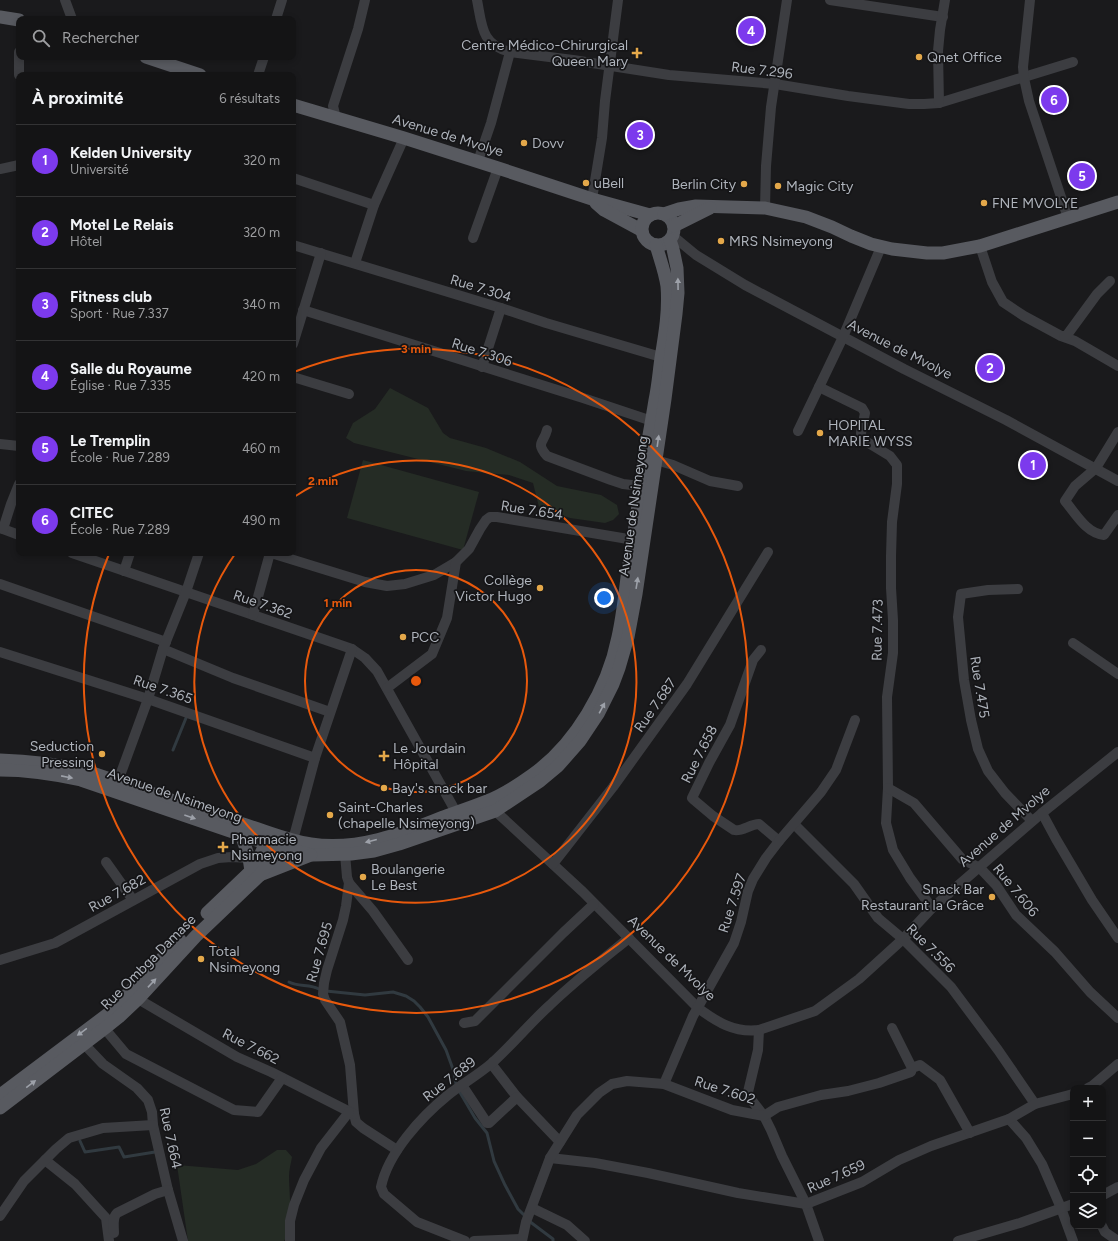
<!DOCTYPE html>
<html lang="fr">
<head>
<meta charset="utf-8">
<style>
	body { margin:0; font-family:Figtree,sans-serif; background:#1d1d1e; color:#f1f3f6 }
	.controls { position:absolute; right:12px; bottom:12px; display:grid; overflow:hidden; border-radius:8px; box-shadow:0 2px 6px #0003 }
	.controls button { width:36px; height:36px; display:grid; place-items:center; padding:0; border:0; border-bottom:1px solid #333334; background:#141415; color:#f1f3f6; font:20px sans-serif }
	.you { position:absolute; left:604px; top:598px; width:14px; height:14px; margin:-10px; border:3px solid #fff; border-radius:50%; background:#1a73e8; box-shadow:0 0 0 6px #1a73e833 }
	.badge { display:grid; place-items:center; width:26px; height:26px; border-radius:50%; background:#7c3aed; color:#fff; font-size:13px; font-weight:700 }
	.pin { position:absolute; translate:-50% -50%; border:2px solid #fff; box-shadow:0 1px 4px #0006 }
	.list { margin:0; padding:0; list-style:none }
	h2 { display:flex; justify-content:space-between; align-items:center; height:52px; margin:0; padding:0 16px; font-size:17px }
	h2 small { font-size:13px; font-weight:400; color:#9d9ea0 }
	.list li { display:grid; grid-template-columns:26px 1fr auto; gap:12px; align-items:center; box-sizing:border-box; height:72px; padding:0 16px; border-top:1px solid #333334 }
	.list b { display:block; font-size:15px; white-space:nowrap }
	.list p { margin:0; font-size:13px; white-space:nowrap; color:#9d9ea0 }
	.list em { font-size:13px; font-style:normal; color:#9d9ea0 }
	.icon { flex:none; width:22px; height:22px; fill:none; stroke:currentColor; stroke-width:2; stroke-linecap:round; stroke-linejoin:round }
	.map { position:relative; flex:none; width:1118px; height:1241px; overflow:hidden }
	.search { position:absolute; background:#141415; box-shadow:0 2px 6px #0003; left:16px; top:16px; width:280px; height:44px; display:flex; align-items:center; gap:10px; box-sizing:border-box; padding:0 14px; border-radius:8px; color:#9d9ea0; font-size:15px }
	.panel { position:absolute; background:#141415; box-shadow:0 2px 6px #0003; left:16px; top:72px; width:280px; height:484px; border-radius:8px }
	.map>svg:first-child { display:block }
</style>
</head>
<body>
<div class="map">
<svg width="1118" height="1241" viewBox="0 0 1118 1241">
	<rect width="100%" height="100%" fill="#1a1a1c"/>
	<!-- green -->
	<g fill="#252c25">
		<path d="M390,388L428,408L443,433L450,438L486,448L520,462L557,486L601,495L617,505L619,514L613,520L605,523L570,518L539,507L533,483L509,475L466,471L354,443L346,438L353,423L375,409Z"/>
		<path d="M363,460L479,492L463,550L347,518Z"/>
		<path d="M277,1150H286L292,1157C291,1163 289,1170 289,1176C289,1193 294,1228 284,1241H188L177,1165L238,1170L256,1164Z"/>
	</g>
	<g fill="none" stroke-linecap="round" stroke-linejoin="round">
		<!-- stream -->
		<g stroke="#313a40" stroke-width="3">
			<path d="M173,750L186,718"/>
			<path d="M289,982C298,987 310,984 319,989"/>
			<path d="M326,991L365,995L393,992L406,996L414,1001L420,1007L428,1017L446,1050L454,1072L456,1084"/>
			<path d="M458,1089L475,1118L487,1133L494,1161L505,1185L518,1209L525,1216"/>
			<path d="M80,1141L85,1152L119,1147L124,1157L155,1152"/>
			<path d="M529,1221L553,1239V1241"/>
		</g>
		<!-- minor -->
		<g stroke="#3c3d41" stroke-width="10">
			<path d="M65,0L72,19"/>
			<path d="M477,0C482,25 481,45 510,52L573,60L669,75L775,84L848,96L909,104H924L939,103L1073,62"/>
			<path d="M830,0L943,17"/>
			<path d="M1030,0L1023,67L1024,78L1029,101L1068,218"/>
			<path d="M276,19L282,0"/>
			<path d="M19,52V75"/>
			<path d="M258,75L264,57"/>
			<path d="M939,103L938,51L940,30L945,0"/>
			<path d="M336,118L333,106L358,29L365,0"/>
			<path d="M478,161L491,123L510,52"/>
			<path d="M0,169L19,165"/>
			<path d="M293,178L374,205"/>
			<path d="M592,199L602,138L605,101L618,0"/>
			<path d="M765,208L766,166L771,107L787,0"/>
			<path d="M673,236L696,255L745,285L904,369L1006,420L1118,481"/>
			<path d="M473,238L498,168"/>
			<path d="M293,245L501,308L546,323L661,357"/>
			<path d="M980,246L992,282L1003,302L1024,316L1061,336L1075,341L1118,366"/>
			<path d="M355,263L374,205L404,138"/>
			<path d="M303,310L583,398L652,421"/>
			<path d="M1064,336L1067,335L1097,294L1110,281"/>
			<path d="M293,344L321,253"/>
			<path d="M482,367L501,308"/>
			<path d="M293,377L349,394"/>
			<path d="M819,387L862,408L865,413L861,433L862,439L890,456L897,465V484L892,522L891,556V588L893,620V653L887,697L888,788L886,823L893,850L910,878L932,908"/>
			<path d="M547,430C544,443 535,442 547,456L611,480L623,484L640,486"/>
			<path d="M798,431L843,337L881,247"/>
			<path d="M1118,432L1096,468L1075,486L1065,501C1076,514 1086,533 1104,535L1118,515"/>
			<path d="M0,444L19,446"/>
			<path d="M656,460L673,465L710,481L738,486"/>
			<path d="M0,528L19,535"/>
			<path d="M3,529L11,504L19,484"/>
			<path d="M72,553L352,649L365,658L377,671L456,812"/>
			<path d="M271,553L365,582L387,586L405,584L434,575L456,562"/>
			<path d="M124,571L130,553"/>
			<path d="M0,584L166,642"/>
			<path d="M1018,589L988,590L961,594L958,617L964,680L971,720L978,749L988,771L1005,793L1032,821"/>
			<path d="M253,615L270,553"/>
			<path d="M1073,643L1118,674"/>
			<path d="M163,649L233,678L330,712"/>
			<path d="M761,650L753,660L730,725L709,763L692,798L694,800L713,816L734,830C742,832 750,824 759,824L779,841"/>
			<path d="M0,652L148,699L315,758"/>
			<path d="M387,688L432,654L447,618L456,562L469,549L480,529L486,520L490,517H497L634,540"/>
			<path d="M118,781L148,699L163,649L186,592L199,553"/>
			<path d="M888,788L914,803L962,859L980,868L996,885L1016,915L1055,952L1090,992L1118,1018"/>
			<path d="M491,807L583,892L698,1008C717,1022 734,1033 759,1030L815,1011L859,979L903,939L932,908L1042,813L1118,752"/>
			<path d="M1042,813L1056,839L1092,900L1118,938"/>
			<path d="M794,824L854,884L878,918L903,939L951,987L998,1050L1035,1104"/>
			<path d="M293,840L315,758L352,649"/>
			<path d="M345,854L347,877L349,883L346,906L343,920L327,970L324,983L323,994L325,1000L340,1022L350,1065L354,1114L356,1122L363,1128L397,1150"/>
			<path d="M106,862L133,900"/>
			<path d="M553,864L613,787L687,684L768,552"/>
			<path d="M349,883L373,911L408,960"/>
			<path d="M0,960L55,943L200,864L218,858L232,857L249,858"/>
			<path d="M138,999L237,1057L271,1072L354,1114"/>
			<path d="M100,1023L126,1054L234,1110L258,1112L282,1078"/>
			<path d="M464,1023L475,1021L563,933L594,904"/>
			<path d="M892,1028L912,1068"/>
			<path d="M759,1030L758,1050L748,1092L750,1098L764,1116L771,1130L782,1156L806,1204L819,1241"/>
			<path d="M84,1044L103,1064L137,1088L148,1100L152,1112L153,1125L168,1190L183,1241"/>
			<path d="M493,1062V1066L517,1097"/>
			<path d="M664,1084L693,1016L734,943L741,922L748,891L753,879L766,858L779,841L821,792L836,770L855,720"/>
			<path d="M462,1085L487,1123H489L517,1097L560,1142"/>
			<path d="M1088,1088L1092,1086L1118,1064"/>
			<path d="M1009,1119L1026,1138L1042,1164L1061,1208L1073,1241"/>
			<path d="M550,1158L595,1163L648,1173L738,1193L806,1204L862,1182L899,1160L931,1146L1009,1119L1035,1104L1073,1094"/>
			<path d="M45,1160L75,1184L106,1218L109,1241"/>
			<path d="M1103,1195L1118,1187"/>
			<path d="M532,1208L567,1225L585,1241"/>
			<path d="M0,1216L24,1181L56,1149L69,1138L103,1128L153,1125"/>
			<path d="M1102,1226L1105,1232L1118,1241"/>
			<path d="M114,1233C114,1225 112,1218 117,1213L155,1194L168,1190"/>
			<path d="M290,1240V1221L294,1205L304,1180L321,1148L349,1112"/>
			<path d="M465,1241L417,1222L384,1194L381,1187C388,1153 421,1117 448,1095C462,1084 478,1075 492,1063C512,1045 530,1023 550,1005C575,981 602,960 629,938"/>
			<path d="M474,1241L521,1239"/>
			<path d="M522,1241L526,1222L550,1158L577,1115L599,1093L612,1084L627,1081L664,1084L732,1110L764,1116L778,1107L821,1095L848,1091L879,1083L911,1072L912,1068L920,1065L940,1080L970,1133"/>
			<path d="M958,1241L1020,1223L1073,1204"/>
		</g>
		<!-- major -->
		<g stroke="#585a60" stroke-width="13">
			<path d="M0,17L19,20"/>
			<path d="M146,57L200,75"/>
			<path d="M293,105L404,138L498,168L592,199L650,215"/>
			<path d="M596,203L604,210L641,230"/>
			<circle cx="658" cy="229" r="16"/>
			<path d="M664,214L679,209L696,206L765,208L806,217L832,227L851,236L871,244L892,249L927,253H943L980,246L1118,202"/>
			<path d="M674,226L710,208"/>
			<path d="M0,760C28,761 56,764 83,770C138,788 191,808 246,825C268,832 289,841 311,844C357,851 401,834 443,817C457,812 472,807 487,801C503,795 518,785 532,775C575,745 608,688 618,637C623,615 625,592 628,570C632,546 636,522 639,497C643,465 650,432 655,400C658,386 659,372 661,358C665,334 669,310 667,286C665,272 660,259 656,245"/>
			<path d="M0,770C27,770 54,774 81,780L277,847L313,855L351,854L374,851L399,844L495,811L540,781L558,766L580,741L598,714L613,684L619,668L628,637L636,594L665,399L676,314L678,293L677,268L673,249L670,240"/>
			<path d="M241,834L249,858L251,871"/>
			<path d="M260,875L311,855"/>
			<path d="M207,913L251,871C259,860 264,848 268,836"/>
			<path d="M0,1095L108,1014L180,940"/>
			<path d="M0,1108L105,1028L119,1017L138,999L196,936L259,876L271,860L280,838"/>
		</g>
	</g>
	<!-- one-way arrows -->
	<defs><path id="oneway-solid" d="M-6-.8H1V-3.2L6.5 0L1 3.2V.8H-6Z"/></defs>
	<g fill="#9da1a9">
		<use href="#oneway-solid" transform="translate(678 284) rotate(-91)"/>
		<use href="#oneway-solid" transform="translate(658 441) rotate(-82)"/>
		<use href="#oneway-solid" transform="translate(637 583) rotate(-81)"/>
		<use href="#oneway-solid" transform="translate(602 708) rotate(-62)"/>
		<use href="#oneway-solid" transform="translate(67 777) rotate(11)"/>
		<use href="#oneway-solid" transform="translate(190 817) rotate(19)"/>
		<use href="#oneway-solid" transform="translate(371 841) rotate(166)"/>
		<use href="#oneway-solid" transform="translate(152 983) rotate(-47)"/>
		<use href="#oneway-solid" transform="translate(82 1032) rotate(144)"/>
		<use href="#oneway-solid" transform="translate(31 1084) rotate(-37)"/>
	</g>
	<!-- distance rings -->
	<g fill="none" stroke="#e8590c" stroke-width="2">
		<circle cx="416" cy="681" r="111"/>
		<path d="M294 497A221 221 0 1 1 235 554"/>
		<path d="M294 372A332 332 0 1 1 109 554"/>
	</g>
	<!-- markers -->
	<g fill="#e4a84a" stroke="#151517" stroke-width="1.5">
		<path d="M635 47h4v4h4v4h-4v4h-4v-4h-4v-4h4z"/>
		<circle cx="919" cy="57" r="4"/>
		<circle cx="524" cy="143" r="4"/>
		<circle cx="586" cy="183" r="4"/>
		<circle cx="744" cy="184" r="4"/>
		<circle cx="778" cy="186" r="4"/>
		<circle cx="984" cy="203" r="4"/>
		<circle cx="721" cy="241" r="4"/>
		<circle cx="820" cy="433" r="4"/>
		<circle cx="540" cy="588" r="4"/>
		<circle cx="403" cy="637" r="4"/>
		<circle cx="102" cy="754" r="4"/>
		<path d="M382 750h4v4h4v4h-4v4h-4v-4h-4v-4h4z"/>
		<circle cx="384" cy="788" r="4"/>
		<circle cx="330" cy="815" r="4"/>
		<path d="M221 841h4v4h4v4h-4v4h-4v-4h-4v-4h4z"/>
		<circle cx="363" cy="877" r="4"/>
		<circle cx="992" cy="897" r="4"/>
		<circle cx="201" cy="959" r="4"/>
	</g>
	<g text-anchor="middle" stroke-width="3.5" stroke-linejoin="round" paint-order="stroke">
		<!-- poi labels -->
		<g font-size="14" fill="#aeb3bb" stroke="#151517" text-anchor="start">
			<text x="628" y="50" text-anchor="end">Centre Médico-Chirurgical<tspan x="628" dy="16">Queen Mary</tspan></text>
			<text x="927" y="62">Qnet Office</text>
			<text x="532" y="148">Dovv</text>
			<text x="594" y="188">uBell</text>
			<text x="736" y="189" text-anchor="end">Berlin City</text>
			<text x="786" y="191">Magic City</text>
			<text x="992" y="208">FNE MVOLYE</text>
			<text x="729" y="246">MRS Nsimeyong</text>
			<text x="828" y="430">HOPITAL<tspan x="828" dy="16">MARIE WYSS</tspan></text>
			<text x="532" y="585" text-anchor="end">Collège<tspan x="532" dy="16">Victor Hugo</tspan></text>
			<text x="411" y="642">PCC</text>
			<text x="94" y="751" text-anchor="end">Seduction<tspan x="94" dy="16">Pressing</tspan></text>
			<text x="393" y="753">Le Jourdain<tspan x="393" dy="16">Hôpital</tspan></text>
			<text x="392" y="793">Bay's snack bar</text>
			<text x="338" y="812">Saint-Charles<tspan x="338" dy="16">(chapelle Nsimeyong)</tspan></text>
			<text x="231" y="844">Pharmacie<tspan x="231" dy="16">Nsimeyong</tspan></text>
			<text x="371" y="874">Boulangerie<tspan x="371" dy="16">Le Best</tspan></text>
			<text x="984" y="894" text-anchor="end">Snack Bar<tspan x="984" dy="16">Restaurant la Grâce</tspan></text>
			<text x="209" y="956">Total<tspan x="209" dy="16">Nsimeyong</tspan></text>
		</g>
		<!-- street labels -->
		<g font-size="14" fill="#aeb3bb" stroke="#151517">
			<text transform="translate(762 70) rotate(7)" y="5">Rue 7.296</text>
			<text transform="translate(448 135) rotate(17)" y="5">Avenue de Mvolye</text>
			<text transform="translate(481 288) rotate(17)" y="5">Rue 7.304</text>
			<text transform="translate(900 349) rotate(27)" y="5">Avenue de Mvolye</text>
			<text transform="translate(482 352) rotate(18)" y="5">Rue 7.306</text>
			<text transform="translate(633 506) rotate(-82)" y="5">Avenue de Nsimeyong</text>
			<text transform="translate(532 510) rotate(9)" y="5">Rue 7.654</text>
			<text transform="translate(263 604) rotate(19)" y="5">Rue 7.362</text>
			<text transform="translate(877 630) rotate(-89)" y="5">Rue 7.473</text>
			<text transform="translate(980 687) rotate(81)" y="5">Rue 7.475</text>
			<text transform="translate(163 689) rotate(19)" y="5">Rue 7.365</text>
			<text transform="translate(655 705) rotate(-55)" y="5">Rue 7.687</text>
			<text transform="translate(699 754) rotate(-63)" y="5">Rue 7.658</text>
			<text transform="translate(175 795) rotate(19)" y="5">Avenue de Nsimeyong</text>
			<text transform="translate(1004 826) rotate(-41)" y="5">Avenue de Mvolye</text>
			<text transform="translate(1016 890) rotate(51)" y="5">Rue 7.606</text>
			<text transform="translate(117 893) rotate(-29)" y="5">Rue 7.682</text>
			<text transform="translate(732 903) rotate(-72)" y="5">Rue 7.597</text>
			<text transform="translate(931 948) rotate(45)" y="5">Rue 7.556</text>
			<text transform="translate(319 952) rotate(-74)" y="5">Rue 7.695</text>
			<text transform="translate(672 958) rotate(44)" y="5">Avenue de Mvolye</text>
			<text transform="translate(148 962) rotate(-45)" y="5">Rue Ombga Damase</text>
			<text transform="translate(251 1046) rotate(27)" y="5">Rue 7.662</text>
			<text transform="translate(449 1079) rotate(-38)" y="5">Rue 7.689</text>
			<text transform="translate(725 1090) rotate(18)" y="5">Rue 7.602</text>
			<text transform="translate(171 1138) rotate(78)" y="5">Rue 7.664</text>
			<text transform="translate(836 1176) rotate(-24)" y="5">Rue 7.659</text>
		</g>
	</g>
	<circle cx="416" cy="681" r="6" fill="#e8590c" stroke="#151517" stroke-width="2"/>
	<g font-size="12" text-anchor="middle" font-weight="bold" fill="#e8590c" stroke="#151517" stroke-width="3.5" stroke-linejoin="round" paint-order="stroke">
		<text x="416" y="353">3 min</text>
		<text x="323" y="485">2 min</text>
		<text x="338" y="607">1 min</text>
	</g>
</svg>
<div class="controls">
<button>+</button>
<button>−</button>
<button><svg class="icon" aria-label="locate" viewBox="0 0 24 24"><circle cx="12" cy="12" r="6"/><path d="M12 2v4M12 18v4M2 12h4M18 12h4"/></svg></button>
<button><svg class="icon" aria-label="layers" viewBox="0 0 24 24"><path d="M12 4l9 5-9 5-9-5zM3 14l9 5 9-5"/></svg></button>
</div>
<div class="you"></div>
<div class="pin badge" style="left:1033px;top:465px">1</div>
<div class="pin badge" style="left:990px;top:368px">2</div>
<div class="pin badge" style="left:640px;top:135px">3</div>
<div class="pin badge" style="left:751px;top:31px">4</div>
<div class="pin badge" style="left:1082px;top:176px">5</div>
<div class="pin badge" style="left:1054px;top:100px">6</div>
<div class="search"><svg class="icon" aria-label="search" viewBox="0 0 24 24"><circle cx="10" cy="10" r="6"/><path d="M15 15l6 6"/></svg>Rechercher</div>
<section class="panel">
<h2>À proximité<small>6 résultats</small></h2>
<ul class="list">
<li><span class="badge">1</span><div><b>Kelden University</b><p>Université</p></div><em>320 m</em></li>
<li><span class="badge">2</span><div><b>Motel Le Relais</b><p>Hôtel</p></div><em>320 m</em></li>
<li><span class="badge">3</span><div><b>Fitness club</b><p>Sport · Rue 7.337</p></div><em>340 m</em></li>
<li><span class="badge">4</span><div><b>Salle du Royaume</b><p>Église · Rue 7.335</p></div><em>420 m</em></li>
<li><span class="badge">5</span><div><b>Le Tremplin</b><p>École · Rue 7.289</p></div><em>460 m</em></li>
<li><span class="badge">6</span><div><b>CITEC</b><p>École · Rue 7.289</p></div><em>490 m</em></li>
</ul>
</section>
</div>
</body>
</html>
